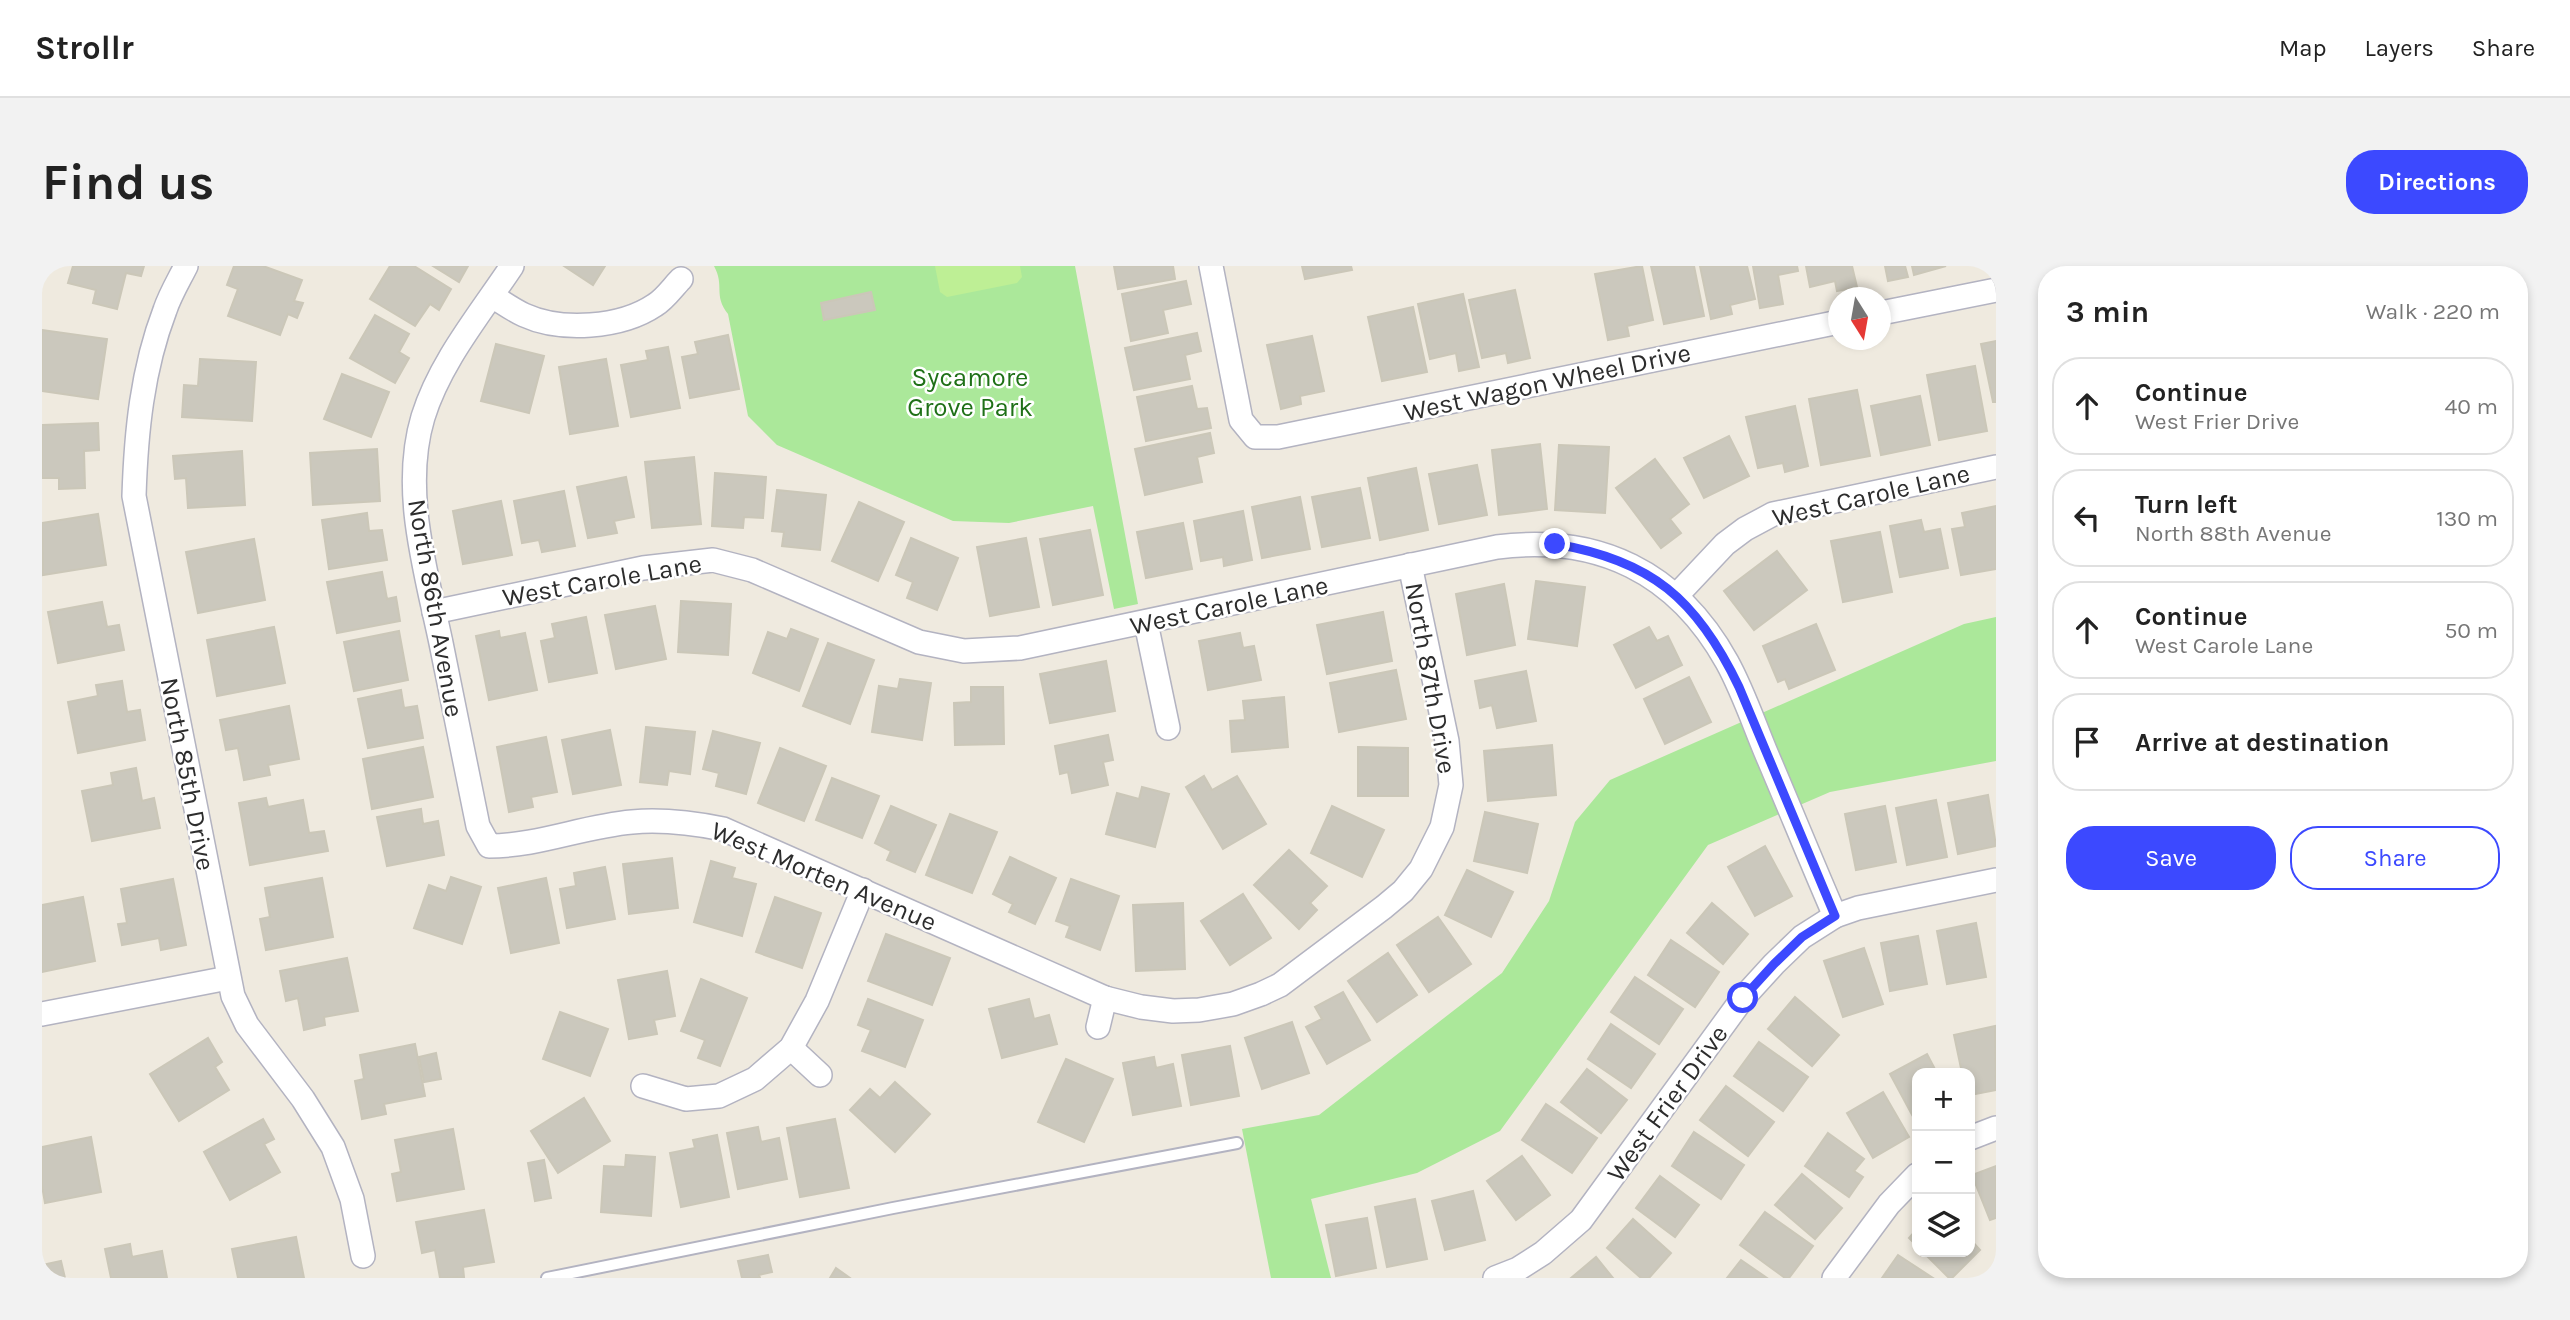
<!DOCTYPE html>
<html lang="en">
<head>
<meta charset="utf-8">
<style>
	body { margin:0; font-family:Karla,sans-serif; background:#f2f2f2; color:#222 }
	.controls { position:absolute; right:21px; bottom:21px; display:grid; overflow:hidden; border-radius:14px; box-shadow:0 4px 10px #0003 }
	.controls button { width:63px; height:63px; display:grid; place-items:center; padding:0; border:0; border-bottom:2px solid #e0e0e0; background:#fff; color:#222; font:35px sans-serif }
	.compass { position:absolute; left:1786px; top:21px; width:63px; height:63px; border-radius:50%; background:#fff; box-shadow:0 4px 10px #0003; rotate:169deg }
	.stop { position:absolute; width:21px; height:21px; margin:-16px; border:5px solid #3c49ff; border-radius:50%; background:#fff }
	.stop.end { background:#3c49ff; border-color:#fff; box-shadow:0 2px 7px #0008 }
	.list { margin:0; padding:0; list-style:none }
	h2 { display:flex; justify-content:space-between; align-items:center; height:91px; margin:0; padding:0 28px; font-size:30px }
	h2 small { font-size:23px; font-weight:400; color:#767676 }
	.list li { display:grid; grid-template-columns:46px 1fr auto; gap:21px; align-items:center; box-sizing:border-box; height:98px; margin:0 14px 14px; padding:0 14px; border:2px solid #e0e0e0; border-radius:28px }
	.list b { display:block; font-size:26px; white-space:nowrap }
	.list p { margin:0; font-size:23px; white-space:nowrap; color:#767676 }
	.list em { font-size:23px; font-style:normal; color:#767676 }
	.actions { display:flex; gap:14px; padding:21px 28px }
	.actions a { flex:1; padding:16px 0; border:2px solid #3c49ff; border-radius:28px; text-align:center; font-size:24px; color:#3c49ff }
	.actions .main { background:#3c49ff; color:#fff }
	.icon { flex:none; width:38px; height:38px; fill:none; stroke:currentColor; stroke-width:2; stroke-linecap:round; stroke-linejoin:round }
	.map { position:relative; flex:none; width:1954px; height:1012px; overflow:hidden; border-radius:28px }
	header { display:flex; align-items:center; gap:42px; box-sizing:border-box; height:98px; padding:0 35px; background:#fff; border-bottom:2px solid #e0e0e0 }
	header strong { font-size:33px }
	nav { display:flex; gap:38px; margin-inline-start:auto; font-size:24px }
	.intro { display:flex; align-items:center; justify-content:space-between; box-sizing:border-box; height:168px; padding:0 42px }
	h1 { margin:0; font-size:49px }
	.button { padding:18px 32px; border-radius:28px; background:#3c49ff; color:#fff; font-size:24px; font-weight:700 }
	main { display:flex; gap:42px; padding:0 42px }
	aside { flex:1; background:#fff; border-radius:28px; box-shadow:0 4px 10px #0003 }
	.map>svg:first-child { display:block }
</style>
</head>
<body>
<header>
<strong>Strollr</strong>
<nav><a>Map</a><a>Layers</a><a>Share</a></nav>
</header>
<div class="intro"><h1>Find us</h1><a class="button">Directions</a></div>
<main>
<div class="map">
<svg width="1954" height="1012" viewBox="0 0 1954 1012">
	<rect width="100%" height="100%" fill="#efeadf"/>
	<!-- green -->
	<g fill="#abe89a">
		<path d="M672,0H1033L1096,338L1072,343L1051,240L967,257L911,255L735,179L706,150L686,48C671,29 683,20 672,0Z"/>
		<path d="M1954,351V495L1788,526L1666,579L1458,865L1375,907L1269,933L1289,1012H1229L1200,863L1277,849L1460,707L1507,635L1533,556L1568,514L1922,358Z"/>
	</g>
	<!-- pitch -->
	<path fill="#beef95" d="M893,0H978L980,11L975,17L905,31L898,26Z"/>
	<!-- building -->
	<g fill="#cbc8bd" stroke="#cbc7b8" stroke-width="2">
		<path d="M31,0H102L99,10L84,7L75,43L51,37L54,24L26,17Z"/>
		<path d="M192,0H221L260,14L252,35L261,37L255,52L246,48L238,69L186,50L196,23L185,19Z"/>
		<path d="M348,0H372L409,23L397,44L388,38L373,60L328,33Z"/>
		<path d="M391,0H426L417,16Z"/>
		<path d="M522,0H563L551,19Z"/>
		<path d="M1072,0H1131L1133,13L1076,23Z"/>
		<path d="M1260,0H1309L1310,4L1263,13Z"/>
		<path d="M1600,0L1611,54L1585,60L1587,70L1566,74L1553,8Z"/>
		<path d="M1609,0H1652L1662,50L1622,58Z"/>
		<path d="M1658,0H1705L1713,33L1688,39L1690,48L1669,53Z"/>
		<path d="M1711,0H1755L1756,5L1736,9L1741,38L1718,42Z"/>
		<path d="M1764,0H1810L1815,21L1795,25L1793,15L1768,21Z"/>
		<path d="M1843,0H1863L1866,11L1846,15Z"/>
		<path d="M1870,0H1904L1872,9Z"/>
		<path d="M1144,15L1149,38L1121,44L1126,67L1089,75L1080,28Z"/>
		<path d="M1473,24L1488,92L1466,97L1464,87L1440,92L1427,34Z"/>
		<path d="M829,26L833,44L782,54L779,37Z"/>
		<path d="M1421,28L1437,101L1417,105L1414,87L1388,93L1376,38Z"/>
		<path d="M1371,41L1385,106L1340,115L1326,51Z"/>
		<path d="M333,49L367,68L357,86L367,92L353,117L308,92Z"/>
		<path d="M0,64L65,73L56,133L0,125Z"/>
		<path d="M1155,67L1159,85L1143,89L1148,113L1092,124L1083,82Z"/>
		<path d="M686,69L697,123L648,132L640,91L656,88L653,76Z"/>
		<path d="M1270,70L1282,125L1258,130L1259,138L1239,143L1225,79Z"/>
		<path d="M1954,75V136H1951L1939,78Z"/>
		<path d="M454,78L502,90L487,147L439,135Z"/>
		<path d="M626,81L638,142L589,151L579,99L606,94L604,85Z"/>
		<path d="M158,93L214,96L210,155L140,151L142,119L156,120Z"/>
		<path d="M564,93L576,160L528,168L517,101Z"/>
		<path d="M1933,100L1945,165L1897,174L1885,109Z"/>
		<path d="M300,108L347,126L329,171L282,153Z"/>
		<path d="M1150,120L1155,143L1165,142L1169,162L1104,175L1095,131Z"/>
		<path d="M1815,124L1828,190L1779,199L1767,133Z"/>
		<path d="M1878,130L1888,179L1839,189L1829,140Z"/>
		<path d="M1753,140L1766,200L1743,206L1741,197L1716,202L1704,151Z"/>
		<path d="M56,157L57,184L42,185L43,222L17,223V212H0V159Z"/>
		<path d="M1168,167L1172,187L1155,191L1160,216L1103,229L1093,183Z"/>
		<path d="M1687,170L1707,210L1662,232L1642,192Z"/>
		<path d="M1498,178L1505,243L1457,249L1450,184Z"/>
		<path d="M1517,179L1567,181L1563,247L1513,244Z"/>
		<path d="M335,183L338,235L271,239L268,187Z"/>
		<path d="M200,185L203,239L146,242L144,212L133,213L131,190Z"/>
		<path d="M652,191L659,258L610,262L603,196Z"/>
		<path d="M1613,193L1647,238L1628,253L1639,267L1619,282L1574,222Z"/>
		<path d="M1435,199L1445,249L1397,258L1387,208Z"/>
		<path d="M1374,202L1386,264L1338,274L1326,212Z"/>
		<path d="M673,207L724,211L721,252L702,251L701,262L670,260Z"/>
		<path d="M584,211L592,251L572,255L575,267L546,272L535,221Z"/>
		<path d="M1318,222L1328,272L1280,281L1270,231Z"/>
		<path d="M735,224L784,229L778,284L740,280L742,266L730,265Z"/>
		<path d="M522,225L533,280L500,286L497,274L480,277L472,235Z"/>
		<path d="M1258,231L1268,283L1220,292L1210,241Z"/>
		<path d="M459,235L470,289L421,298L411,245Z"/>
		<path d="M817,236L862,256L836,315L790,295Z"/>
		<path d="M1954,240V303L1919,309L1910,263L1923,261L1920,247Z"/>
		<path d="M1201,245L1210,294L1182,300L1181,291L1159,295L1152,255Z"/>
		<path d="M325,247L327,265L340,264L345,294L287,303L280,254Z"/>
		<path d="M56,248L64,299L1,309L0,257Z"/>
		<path d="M1879,254L1882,266L1898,263L1906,302L1858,311L1848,260Z"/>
		<path d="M1141,257L1150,303L1104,312L1095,266Z"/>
		<path d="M1048,264L1061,329L1011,339L998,273Z"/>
		<path d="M1838,266L1850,326L1801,336L1789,275Z"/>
		<path d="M869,272L916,292L895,344L865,332L871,316L854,309Z"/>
		<path d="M984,272L997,341L948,350L935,281Z"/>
		<path d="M212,273L223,334L156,347L144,286Z"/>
		<path d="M1735,285L1765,324L1712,364L1682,325Z"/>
		<path d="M340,306L345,333L354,331L358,355L295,367L285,316Z"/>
		<path d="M1494,315L1543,321L1535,380L1486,373Z"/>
		<path d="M1462,318L1473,379L1425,389L1414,328Z"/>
		<path d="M639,335L689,338L686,389L636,386Z"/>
		<path d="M60,336L65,361L77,359L82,384L16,397L6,346Z"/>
		<path d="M613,340L624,393L574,403L563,349Z"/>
		<path d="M1341,346L1350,395L1285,408L1275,359Z"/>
		<path d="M544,351L555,407L507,416L499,375L513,372L510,358Z"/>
		<path d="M1774,358L1793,404L1747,423L1743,413L1736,416L1721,380Z"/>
		<path d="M232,361L243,417L175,430L165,374Z"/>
		<path d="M1607,361L1615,375L1626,370L1640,399L1594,422L1572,379Z"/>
		<path d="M749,363L776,373L757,425L711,407L726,366L745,373Z"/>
		<path d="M357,365L366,414L312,425L302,376Z"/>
		<path d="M457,365L458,372L483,367L495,424L447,434L434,370Z"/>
		<path d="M1198,367L1201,382L1212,380L1219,414L1166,424L1157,375Z"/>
		<path d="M786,377L832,394L808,458L761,440Z"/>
		<path d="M1064,395L1073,445L1008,457L998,408Z"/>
		<path d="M1354,404L1364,453L1297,466L1288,417Z"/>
		<path d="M1484,405L1494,455L1455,462L1450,439L1438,442L1433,415Z"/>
		<path d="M1647,411L1669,456L1623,478L1602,433Z"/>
		<path d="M858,413L889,417L880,474L830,466L837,420L856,423Z"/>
		<path d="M80,415L85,446L98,444L103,474L36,487L26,436L56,430L54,419Z"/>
		<path d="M929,421H961L962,478L913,479L912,437L929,436Z"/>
		<path d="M359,424L362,442L375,440L381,472L326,482L316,433Z"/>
		<path d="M1242,431L1246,481L1190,486L1188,455L1203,454L1201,435Z"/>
		<path d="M247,440L257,493L226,499L228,509L202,514L196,482L184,484L178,454Z"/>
		<path d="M604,461L653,466L648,508L627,505L625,519L598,516Z"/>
		<path d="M568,464L579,519L531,528L520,474Z"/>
		<path d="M671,465L718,477L704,528L674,520L677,507L661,503Z"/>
		<path d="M1066,469L1071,494L1061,496L1066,519L1030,527L1026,506L1018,508L1013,480Z"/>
		<path d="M504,471L515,526L489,531L491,541L467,546L455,481Z"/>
		<path d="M1510,479L1514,529L1446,535L1442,485Z"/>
		<path d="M381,481L391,531L330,543L321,493Z"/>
		<path d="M1316,481L1366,482V530H1316Z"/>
		<path d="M738,482L784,500L762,555L716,537Z"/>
		<path d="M94,502L100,535L112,532L118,562L50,575L40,525L71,519L69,507Z"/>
		<path d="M1162,510L1170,524L1195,510L1224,558L1181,583L1144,521Z"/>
		<path d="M790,512L837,530L820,572L774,554Z"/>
		<path d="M1100,521L1127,528L1113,581L1064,568L1075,527L1097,533Z"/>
		<path d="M1946,529L1954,580L1916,588L1906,537Z"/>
		<path d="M224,532L226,541L261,534L267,567L282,565L286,585L208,599L197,537Z"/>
		<path d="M1894,534L1905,591L1865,599L1854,542Z"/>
		<path d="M849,540L894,559L873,606L845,594L849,585L833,577Z"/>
		<path d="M1290,540L1342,564L1320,611L1269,587Z"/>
		<path d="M1843,540L1854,596L1814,604L1803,548Z"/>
		<path d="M379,543L381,558L396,555L402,589L345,600L335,551Z"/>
		<path d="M1443,546L1496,558L1485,607L1432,595Z"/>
		<path d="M908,548L955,566L930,627L884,609Z"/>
		<path d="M1723,580L1750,630L1713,650L1686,601Z"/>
		<path d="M1247,584L1285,620L1268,637L1275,644L1257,663L1212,619Z"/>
		<path d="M968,591L1014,612L993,658L967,646L971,638L951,628Z"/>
		<path d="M630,592L636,642L587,648L581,598Z"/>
		<path d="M669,595L693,602L690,612L714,618L700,670L652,656Z"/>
		<path d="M563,601L573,653L525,662L518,623L534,620L532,607Z"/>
		<path d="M1425,604L1471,626L1449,671L1403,649Z"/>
		<path d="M409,611L439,621L420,678L372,662L387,619L404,625Z"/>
		<path d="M280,612L291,671L224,684L218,653L228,651L223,622Z"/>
		<path d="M504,612L517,677L469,687L456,622Z"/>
		<path d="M131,613L144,679L119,684L117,672L80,679L76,658L85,657L79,623Z"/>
		<path d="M1029,613L1077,630L1058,684L1024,671L1028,660L1014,655Z"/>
		<path d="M1201,628L1229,672L1188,699L1159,655Z"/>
		<path d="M41,631L53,695L0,706V639Z"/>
		<path d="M733,631L779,647L760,702L714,686Z"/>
		<path d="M1141,637L1143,703L1094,705L1091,639Z"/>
		<path d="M1670,637L1706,668L1681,698L1645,667Z"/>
		<path d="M1396,651L1429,698L1387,726L1355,679Z"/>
		<path d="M1934,657L1944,711L1905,718L1895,665Z"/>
		<path d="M844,668L908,692L890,739L826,715Z"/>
		<path d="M1876,670L1885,718L1848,725L1839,677Z"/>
		<path d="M1629,674L1677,706L1653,741L1606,709Z"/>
		<path d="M1822,682L1841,738L1801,751L1782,695Z"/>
		<path d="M1346,687L1375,729L1335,756L1306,715Z"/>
		<path d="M305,692L316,745L282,751L283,759L262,764L256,732L244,735L238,705Z"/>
		<path d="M625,705L633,750L612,754L615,768L587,773L576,714Z"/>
		<path d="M1593,711L1641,743L1617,778L1569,746Z"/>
		<path d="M659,713L705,732L678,800L656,792L663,774L639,765Z"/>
		<path d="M1301,726L1328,774L1285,798L1264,761L1280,753L1273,741Z"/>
		<path d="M1753,731L1797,769L1770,800L1726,763Z"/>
		<path d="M826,733L881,754L863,801L820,785L829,764L816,759Z"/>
		<path d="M987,733L992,753L1007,749L1015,778L960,792L947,743Z"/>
		<path d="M518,746L566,763L548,810L501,793Z"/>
		<path d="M1250,756L1267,807L1220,823L1203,772Z"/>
		<path d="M1569,758L1613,788L1589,822L1546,793Z"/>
		<path d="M1953,760L1954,824L1928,829V807H1920L1912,769Z"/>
		<path d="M166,772L180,796L173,801L187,824L137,855L108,808Z"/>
		<path d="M1717,776L1766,811L1741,845L1692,810Z"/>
		<path d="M373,778L383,830L342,838L344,848L320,853L313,815L322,813L318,789Z"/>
		<path d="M1188,780L1197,830L1149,839L1140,789Z"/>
		<path d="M394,787L399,813L382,816L377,791Z"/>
		<path d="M1885,788L1895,807H1875V858L1848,808Z"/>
		<path d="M1112,791L1114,802L1131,798L1139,840L1091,849L1081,797Z"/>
		<path d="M1024,793L1071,813L1042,876L996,856Z"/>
		<path d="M1545,803L1585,834L1559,867L1519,836Z"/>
		<path d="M853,816L888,848L853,886L808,844L828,823L838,832Z"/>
		<path d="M1684,820L1732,856L1706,890L1658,854Z"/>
		<path d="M1841,826L1867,871L1831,892L1805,847Z"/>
		<path d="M542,832L568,875L516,907L489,865Z"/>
		<path d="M1504,838L1555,872L1530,907L1480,874Z"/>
		<path d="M221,853L232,873L222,878L238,906L188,934L162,886Z"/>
		<path d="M793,853L807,922L758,931L745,862Z"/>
		<path d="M716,861L719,876L737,872L745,913L696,923L685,867Z"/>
		<path d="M411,863L422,923L355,935L350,908L359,906L353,874Z"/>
		<path d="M1652,866L1702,899L1679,933L1630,900Z"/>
		<path d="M1786,867L1822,893L1812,905L1821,911L1807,931L1763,900Z"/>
		<path d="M675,869L687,931L639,941L628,887L653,882L651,874Z"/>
		<path d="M49,871L59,926L3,937L0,920V881Z"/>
		<path d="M584,889L613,891L609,950L559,946L562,900L583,901Z"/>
		<path d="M1480,890L1508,929L1474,954L1445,915Z"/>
		<path d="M502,894L509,932L493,935L486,897Z"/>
		<path d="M1954,900V952L1948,954L1930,909Z"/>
		<path d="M1760,908L1800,942L1773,973L1733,939Z"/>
		<path d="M1618,910L1657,939L1633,971L1594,942Z"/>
		<path d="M1431,925L1443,974L1403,984L1390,935Z"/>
		<path d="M1373,933L1385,993L1345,1001L1333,941Z"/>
		<path d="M442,944L452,996L421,1001L422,1011L398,1012L393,984L380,987L374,956Z"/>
		<path d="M1723,946L1771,980L1747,1012H1743L1698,979Z"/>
		<path d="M1325,952L1334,1002L1294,1010L1284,959Z"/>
		<path d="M1591,953L1629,987L1607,1012H1599L1565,982Z"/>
		<path d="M1875,963V980L1867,972Z"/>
		<path d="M254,971L262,1012H196L190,983Z"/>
		<path d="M1928,973L1938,984L1910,1012H1907L1881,986H1928Z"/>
		<path d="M88,978L90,991L120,985L125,1012H69L63,983Z"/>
		<path d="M726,989L730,1006L717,1009L718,1012H700L696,995Z"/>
		<path d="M1856,989L1891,1012H1840Z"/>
		<path d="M1554,991L1571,1012H1529Z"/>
		<path d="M1699,994L1725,1012H1685Z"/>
		<path d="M19,995L23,1012H0V999Z"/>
		<path d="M794,1002L808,1012H788Z"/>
	</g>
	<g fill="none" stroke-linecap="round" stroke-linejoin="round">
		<defs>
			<path id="service" d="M505,1012L851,942L1195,877"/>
			<g id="minor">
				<path d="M144,0C137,14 128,29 123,44C100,104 94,167 92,230L191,730L205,759L261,833L291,881L310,933L321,990"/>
				<path d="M470,0C438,48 398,96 381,151C359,224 384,305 399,377C411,438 424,499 436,560L447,580C496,580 542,560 590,556C622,553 651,557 681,563L1063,732L1099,741L1131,745L1157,744L1191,738L1219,728L1238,719L1342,641L1361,625L1379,603L1400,561L1409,519L1405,475L1368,299"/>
				<path d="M1169,0L1199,154L1213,171H1236L1797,56"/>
				<path d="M450,30C460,36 471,44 482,49C519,66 579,62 613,39C623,33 631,21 639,13"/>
				<path d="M1839,47L1954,24"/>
				<path d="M1635,329L1683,278L1703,263L1731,248L1954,201"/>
				<path d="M392,346L601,302L671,294L710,304L877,376L922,385L978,382L1455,281C1556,268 1635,306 1685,396C1701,425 1712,458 1725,489C1748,543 1770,597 1793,650"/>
				<path d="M1104,357L1126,462"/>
				<path d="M0,748L186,712"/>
				<path d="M1056,761L1063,732"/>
				<path d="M749,782L778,809"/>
				<path d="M601,820L644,833L677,830L713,813L749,782L775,735L821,624"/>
				<path d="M1928,872L1954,862"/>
				<path d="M1453,1012L1476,1003L1501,987L1539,954L1701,732L1732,698L1760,671L1793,650L1816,642L1954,614"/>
				<path d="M1792,1012L1847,938L1875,909"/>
			</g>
		</defs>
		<!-- service casing -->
		<use href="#service" stroke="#b3b3c1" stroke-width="14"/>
		<!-- minor casing -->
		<use href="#minor" stroke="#b3b3c1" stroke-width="26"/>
		<!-- service -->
		<use href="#service" stroke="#fff" stroke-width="10"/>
		<!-- minor -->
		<use href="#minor" stroke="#fff" stroke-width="23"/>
	</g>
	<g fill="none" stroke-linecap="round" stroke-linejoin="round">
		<!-- route -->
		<path stroke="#3c49ff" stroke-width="9" d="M1513,278C1609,294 1655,333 1697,421L1793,650L1760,671L1732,698L1701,732"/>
	</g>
	<g text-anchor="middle" stroke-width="5" stroke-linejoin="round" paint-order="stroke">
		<!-- park labels -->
		<g font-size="26" fill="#1f7017" stroke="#fff">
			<text x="928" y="120">Sycamore<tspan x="928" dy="30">Grove Park</tspan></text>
		</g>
		<!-- street labels -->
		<g font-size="26" fill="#2d2d2d" stroke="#fff">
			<text transform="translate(1505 116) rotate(-12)" y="9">West Wagon Wheel Drive</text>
			<text transform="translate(1829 229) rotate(-13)" y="9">West Carole Lane</text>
			<text transform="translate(560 314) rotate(-10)" y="9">West Carole Lane</text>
			<text transform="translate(1187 339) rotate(-12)" y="9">West Carole Lane</text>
			<text transform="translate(394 342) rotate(80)" y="9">North 86th Avenue</text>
			<text transform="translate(1389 412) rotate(80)" y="9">North 87th Drive</text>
			<text transform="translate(146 508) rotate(79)" y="9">North 85th Drive</text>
			<text transform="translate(782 610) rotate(23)" y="9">West Morten Avenue</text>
			<text transform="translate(1625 837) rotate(-54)" y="9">West Frier Drive</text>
		</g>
	</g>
</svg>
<div class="controls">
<button>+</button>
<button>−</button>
<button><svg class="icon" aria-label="layers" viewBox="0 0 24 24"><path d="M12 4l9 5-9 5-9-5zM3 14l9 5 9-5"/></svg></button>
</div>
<svg class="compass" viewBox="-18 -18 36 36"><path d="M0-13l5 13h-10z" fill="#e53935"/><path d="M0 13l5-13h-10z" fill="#767676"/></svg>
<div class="stop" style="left:1701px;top:732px"></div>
<div class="stop end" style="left:1513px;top:278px"></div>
</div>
<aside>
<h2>3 min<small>Walk · 220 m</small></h2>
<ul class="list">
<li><svg class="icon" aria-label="ahead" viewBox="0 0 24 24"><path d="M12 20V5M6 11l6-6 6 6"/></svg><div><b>Continue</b><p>West Frier Drive</p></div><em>40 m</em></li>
<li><svg class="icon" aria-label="left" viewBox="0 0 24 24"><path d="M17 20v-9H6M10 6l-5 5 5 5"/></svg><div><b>Turn left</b><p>North 88th Avenue</p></div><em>130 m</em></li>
<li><svg class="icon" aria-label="ahead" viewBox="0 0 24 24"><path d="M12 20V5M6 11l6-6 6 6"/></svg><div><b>Continue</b><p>West Carole Lane</p></div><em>50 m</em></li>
<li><svg class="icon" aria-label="arrive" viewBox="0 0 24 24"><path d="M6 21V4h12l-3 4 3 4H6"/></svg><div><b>Arrive at destination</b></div></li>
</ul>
<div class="actions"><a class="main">Save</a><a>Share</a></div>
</aside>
</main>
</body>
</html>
